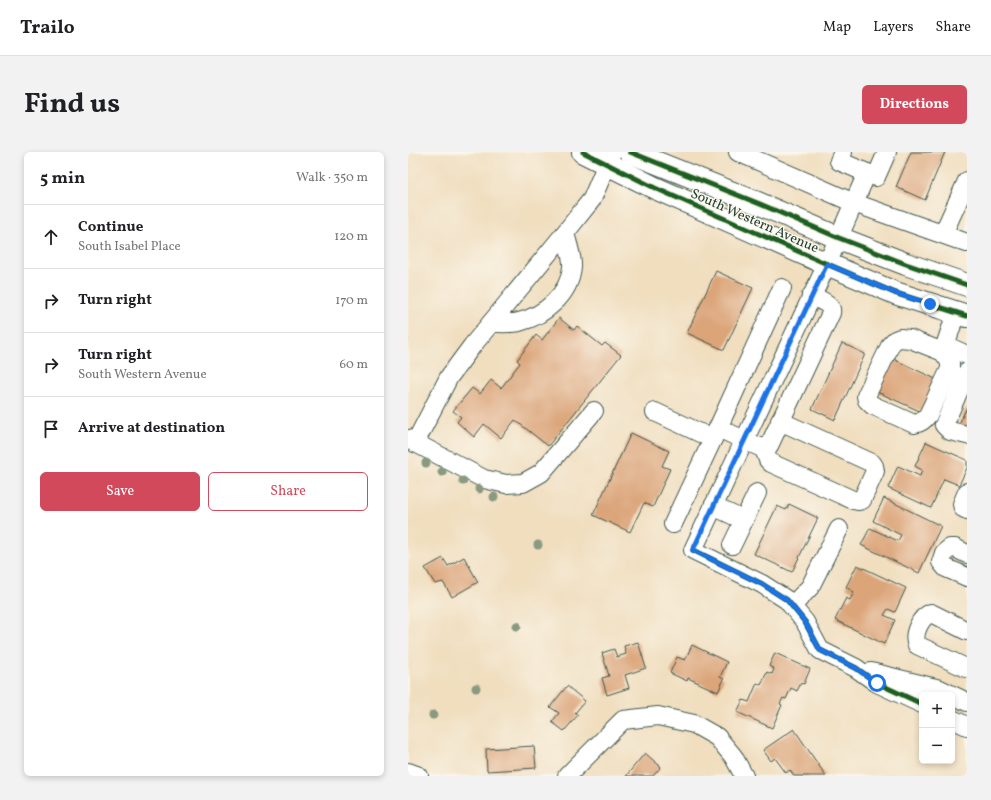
<!DOCTYPE html>
<html lang="en">
<head>
<meta charset="utf-8">
<style>
	body { margin:0; font-family:Vollkorn,serif; background:#f2f2f2; color:#202124 }
	.controls { position:absolute; right:12px; bottom:12px; display:grid; overflow:hidden; border-radius:6px; box-shadow:0 2px 6px #0003 }
	.controls button { width:36px; height:36px; display:grid; place-items:center; padding:0; border:0; border-bottom:1px solid #e0e0e0; background:#fff; color:#202124; font:20px sans-serif }
	.stop { position:absolute; width:12px; height:12px; margin:-9px; border:3px solid #1a73e8; border-radius:50%; background:#fff }
	.stop.end { background:#1a73e8; border-color:#fff; box-shadow:0 1px 4px #0008 }
	.list { margin:0; padding:0; list-style:none }
	h2 { display:flex; justify-content:space-between; align-items:center; height:52px; margin:0; padding:0 16px; font-size:17px }
	h2 small { font-size:13px; font-weight:400; color:#757577 }
	.list li { display:grid; grid-template-columns:26px 1fr auto; gap:12px; align-items:center; box-sizing:border-box; height:64px; padding:0 16px; border-top:1px solid #e0e0e0 }
	.list b { display:block; font-size:15px; white-space:nowrap }
	.list p { margin:0; font-size:13px; white-space:nowrap; color:#757577 }
	.list em { font-size:13px; font-style:normal; color:#757577 }
	.actions { display:flex; gap:8px; padding:12px 16px }
	.actions a { flex:1; padding:9px 0; border:1px solid #d1495b; border-radius:6px; text-align:center; font-size:14px; color:#d1495b }
	.actions .main { background:#d1495b; color:#fff }
	.icon { flex:none; width:22px; height:22px; fill:none; stroke:currentColor; stroke-width:2; stroke-linecap:round; stroke-linejoin:round }
	.map { position:relative; flex:none; width:559px; height:624px; overflow:hidden; border-radius:6px }
	header { display:flex; align-items:center; gap:24px; box-sizing:border-box; height:56px; padding:0 20px; background:#fff; border-bottom:1px solid #e0e0e0 }
	header strong { font-size:19px }
	nav { display:flex; gap:22px; margin-inline-start:auto; font-size:14px }
	.intro { display:flex; align-items:center; justify-content:space-between; box-sizing:border-box; height:96px; padding:0 24px }
	h1 { margin:0; font-size:28px }
	.button { padding:10px 18px; border-radius:6px; background:#d1495b; color:#fff; font-size:14px; font-weight:700 }
	main { display:flex; gap:24px; padding:0 24px }
	aside { flex:1; background:#fff; border-radius:6px; box-shadow:0 2px 6px #0003 }
	.map>svg:first-child { display:block }
</style>
</head>
<body>
<header>
<strong>Trailo</strong>
<nav><a>Map</a><a>Layers</a><a>Share</a></nav>
</header>
<div class="intro"><h1>Find us</h1><a class="button">Directions</a></div>
<main>
<aside>
<h2>5 min<small>Walk · 350 m</small></h2>
<ul class="list">
<li><svg class="icon" aria-label="ahead" viewBox="0 0 24 24"><path d="M12 20V5M6 11l6-6 6 6"/></svg><div><b>Continue</b><p>South Isabel Place</p></div><em>120 m</em></li>
<li><svg class="icon" aria-label="right" viewBox="0 0 24 24"><path d="M7 20v-9h11M14 6l5 5-5 5"/></svg><div><b>Turn right</b></div><em>170 m</em></li>
<li><svg class="icon" aria-label="right" viewBox="0 0 24 24"><path d="M7 20v-9h11M14 6l5 5-5 5"/></svg><div><b>Turn right</b><p>South Western Avenue</p></div><em>60 m</em></li>
<li><svg class="icon" aria-label="arrive" viewBox="0 0 24 24"><path d="M6 21V4h12l-3 4 3 4H6"/></svg><div><b>Arrive at destination</b></div></li>
</ul>
<div class="actions"><a class="main">Save</a><a>Share</a></div>
</aside>
<div class="map">
<svg width="559" height="624" viewBox="0 0 559 624">
	<rect width="100%" height="100%" fill="#fbf7ec"/>
	<filter id="ink" filterUnits="userSpaceOnUse"><feTurbulence type="fractalNoise" baseFrequency=".025" numOctaves="2"/><feDisplacementMap in="SourceGraphic" scale="8" xChannelSelector="R" yChannelSelector="G"/><feConvolveMatrix kernelMatrix="1 2 1 2 8 2 1 2 1" color-interpolation-filters="sRGB"/></filter>
	<filter id="wash" filterUnits="userSpaceOnUse"><feTurbulence type="fractalNoise" baseFrequency=".012" numOctaves="4" result="noise"/><feDisplacementMap in="SourceGraphic" scale="16" xChannelSelector="R" yChannelSelector="G"/><feGaussianBlur stdDeviation="0.9" result="paint"/><feColorMatrix in="noise" values="0 0 0 0 0 0 0 0 0 0 0 0 0 0 0 0 0 1.4 0 .05"/><feComposite in="paint" operator="in"/></filter>
	<g filter="url(#wash)">
		<rect width="100%" height="100%" fill="#f0debf"/>
		<g id="blocks">
			<!-- building -->
			<g fill="#dba479">
				<path d="M503,0H537L517,48L488,35Z"/>
				<path d="M308,119L345,136L316,198L279,181Z"/>
				<path d="M151,166L166,178L169,174L194,194L197,191L213,203L140,294L107,268L93,286L76,272L66,285L49,270L53,265L45,259L64,236L72,242L83,228L93,236L112,211L109,208L128,183L134,188Z"/>
				<path d="M434,191L457,202L427,268L404,257Z"/>
				<path d="M483,206L532,229L516,261L467,239Z"/>
				<path d="M559,255V276L551,272Z"/>
				<path d="M223,281L261,299L254,314L262,317L245,355L236,351L222,380L185,363Z"/>
				<path d="M518,290L559,308V316L551,333L536,327L523,356L480,336L490,314L512,324L514,318L507,314Z"/>
				<path d="M476,346L533,374L511,421L453,393L462,376L490,389L493,383L465,369Z"/>
				<path d="M381,352L410,366L384,420L346,402L369,354L378,358Z"/>
				<path d="M56,405L70,430L44,445L35,430L27,432L17,416L35,406L40,414Z"/>
				<path d="M449,413L498,436L487,460L480,457L476,463L487,468L476,492L427,468L438,446L442,448L446,440L438,435Z"/>
				<path d="M230,490L238,516L217,523L221,536L199,543L194,526L201,524L194,501L206,497L209,505L218,502L216,494Z"/>
				<path d="M284,493L319,510L312,525L316,527L310,540L280,526L279,529L262,521L269,505L277,508Z"/>
				<path d="M367,501L402,517L396,532L393,531L389,539L383,536L378,547L375,546L372,552L374,553L364,576L329,560L335,548L341,550L349,531L353,533L359,520L364,522L366,517L361,514Z"/>
				<path d="M159,534L177,549L167,561L170,563L156,579L144,570L151,561L142,555Z"/>
				<path d="M386,577L418,624H386L382,618L378,621L367,606L363,609L355,598Z"/>
				<path d="M126,594L128,616L79,619L78,597Z"/>
				<path d="M237,601L253,615L245,624H218Z"/>
			</g>
		</g>
	</g>
	<g filter="url(#ink)">
		<use href="#blocks" fill-opacity="0" stroke="#3e5549" stroke-width="1"/>
		<g fill="none" stroke-linecap="round" stroke-linejoin="round">
			<defs>
				<g id="minor">
					<path d="M330,0L446,51L559,91"/>
					<path d="M435,0L431,9L459,21L419,112L285,398L354,432L379,448L397,470L412,498L448,516L469,531L514,552"/>
					<path d="M459,21L468,25L479,0"/>
					<path d="M535,82L559,29"/>
					<path d="M374,136L310,276L356,297L360,296L423,161C425,151 411,148 403,144"/>
					<path d="M83,171C92,171 103,172 111,170C136,164 162,142 164,115C165,106 159,90 157,81"/>
					<path d="M492,186L502,187L535,200L542,210V217L520,263C516,268 513,271 506,272L464,253L459,248L458,244L483,192L487,188Z"/>
					<path d="M537,193L559,203"/>
					<path d="M535,200L548,161"/>
					<path d="M559,220L536,273L542,279L559,283"/>
					<path d="M247,260L305,287"/>
					<path d="M0,287L76,327L98,332L115,331L133,321L186,259"/>
					<path d="M7,291L41,225L64,194L157,81L184,47L204,0"/>
					<path d="M356,297L360,308L363,311L445,348L450,349L454,348L467,319L466,314L464,311L372,269"/>
					<path d="M559,340L554,352L555,356L559,358"/>
					<path d="M305,354L335,368"/>
					<path d="M265,372L310,276"/>
					<path d="M324,393L349,341"/>
					<path d="M559,402L547,396H542L536,401L533,410L538,416L559,425"/>
					<path d="M384,454L402,435L431,377"/>
					<path d="M558,516L509,493C504,483 512,465 523,461L559,479"/>
					<path d="M463,520L532,537L559,550"/>
					<path d="M544,567L559,574"/>
					<path d="M0,620L11,624"/>
					<path d="M159,624L215,568L250,564L286,572L309,585L325,604L336,624"/>
				</g>
				<g id="major">
					<path d="M175,0L247,36L419,112L487,141L559,164"/>
					<path d="M222,0L352,52L431,86L498,112L559,133"/>
				</g>
			</defs>
			<!-- minor casing -->
			<use href="#minor" stroke="#3e5549" stroke-width="20"/>
			<!-- major casing -->
			<use href="#major" stroke="#3e5549" stroke-width="24"/>
			<!-- minor -->
			<use href="#minor" stroke="#fff" stroke-width="18"/>
			<!-- major -->
			<use href="#major" stroke="#fff" stroke-width="22"/>
			<defs>
				<g id="cycleway">
					<path d="M175,0L247,36L419,112L487,141L559,164"/>
					<path d="M222,0L352,52L431,86L498,112L559,133"/>
					<path d="M285,398L354,432L379,448L397,470L412,498L448,516L469,531L514,552"/>
				</g>
			</defs>
			<!-- cycleway casing -->
			<use href="#cycleway" stroke="#fbf7ec" stroke-width="8"/>
			<!-- cycleway -->
			<use href="#cycleway" stroke="#1b5e20" stroke-width="5"/>
		</g>
		<!-- trees -->
		<g fill="#8a9a80">
			<circle cx="18" cy="311" r="4.5"/>
			<circle cx="34" cy="320" r="4.5"/>
			<circle cx="55" cy="329" r="4.5"/>
			<circle cx="71" cy="337" r="4.5"/>
			<circle cx="86" cy="345" r="4.5"/>
			<circle cx="130" cy="393" r="4.5"/>
			<circle cx="109" cy="474" r="4.5"/>
			<circle cx="68" cy="536" r="4.5"/>
			<circle cx="25" cy="563" r="4.5"/>
		</g>
	</g>
	<g fill="none" stroke-linecap="round" stroke-linejoin="round" filter="url(#ink)">
		<!-- route -->
		<path stroke="#1a73e8" stroke-width="5" d="M469,531L448,516L412,498L397,470L379,448L354,432L285,398L419,112L487,141L522,152"/>
	</g>
	<g text-anchor="middle" stroke-width="3" stroke-linejoin="round" paint-order="stroke">
		<!-- street labels -->
		<g font-size="14" fill="#1f3d34" stroke="#fbf7ec">
			<text transform="translate(347 68) rotate(24)" y="5">South Western Avenue</text>
		</g>
	</g>
</svg>
<div class="controls">
<button>+</button>
<button>−</button>
</div>
<div class="stop" style="left:469px;top:531px"></div>
<div class="stop end" style="left:522px;top:152px"></div>
</div>
</main>
</body>
</html>
